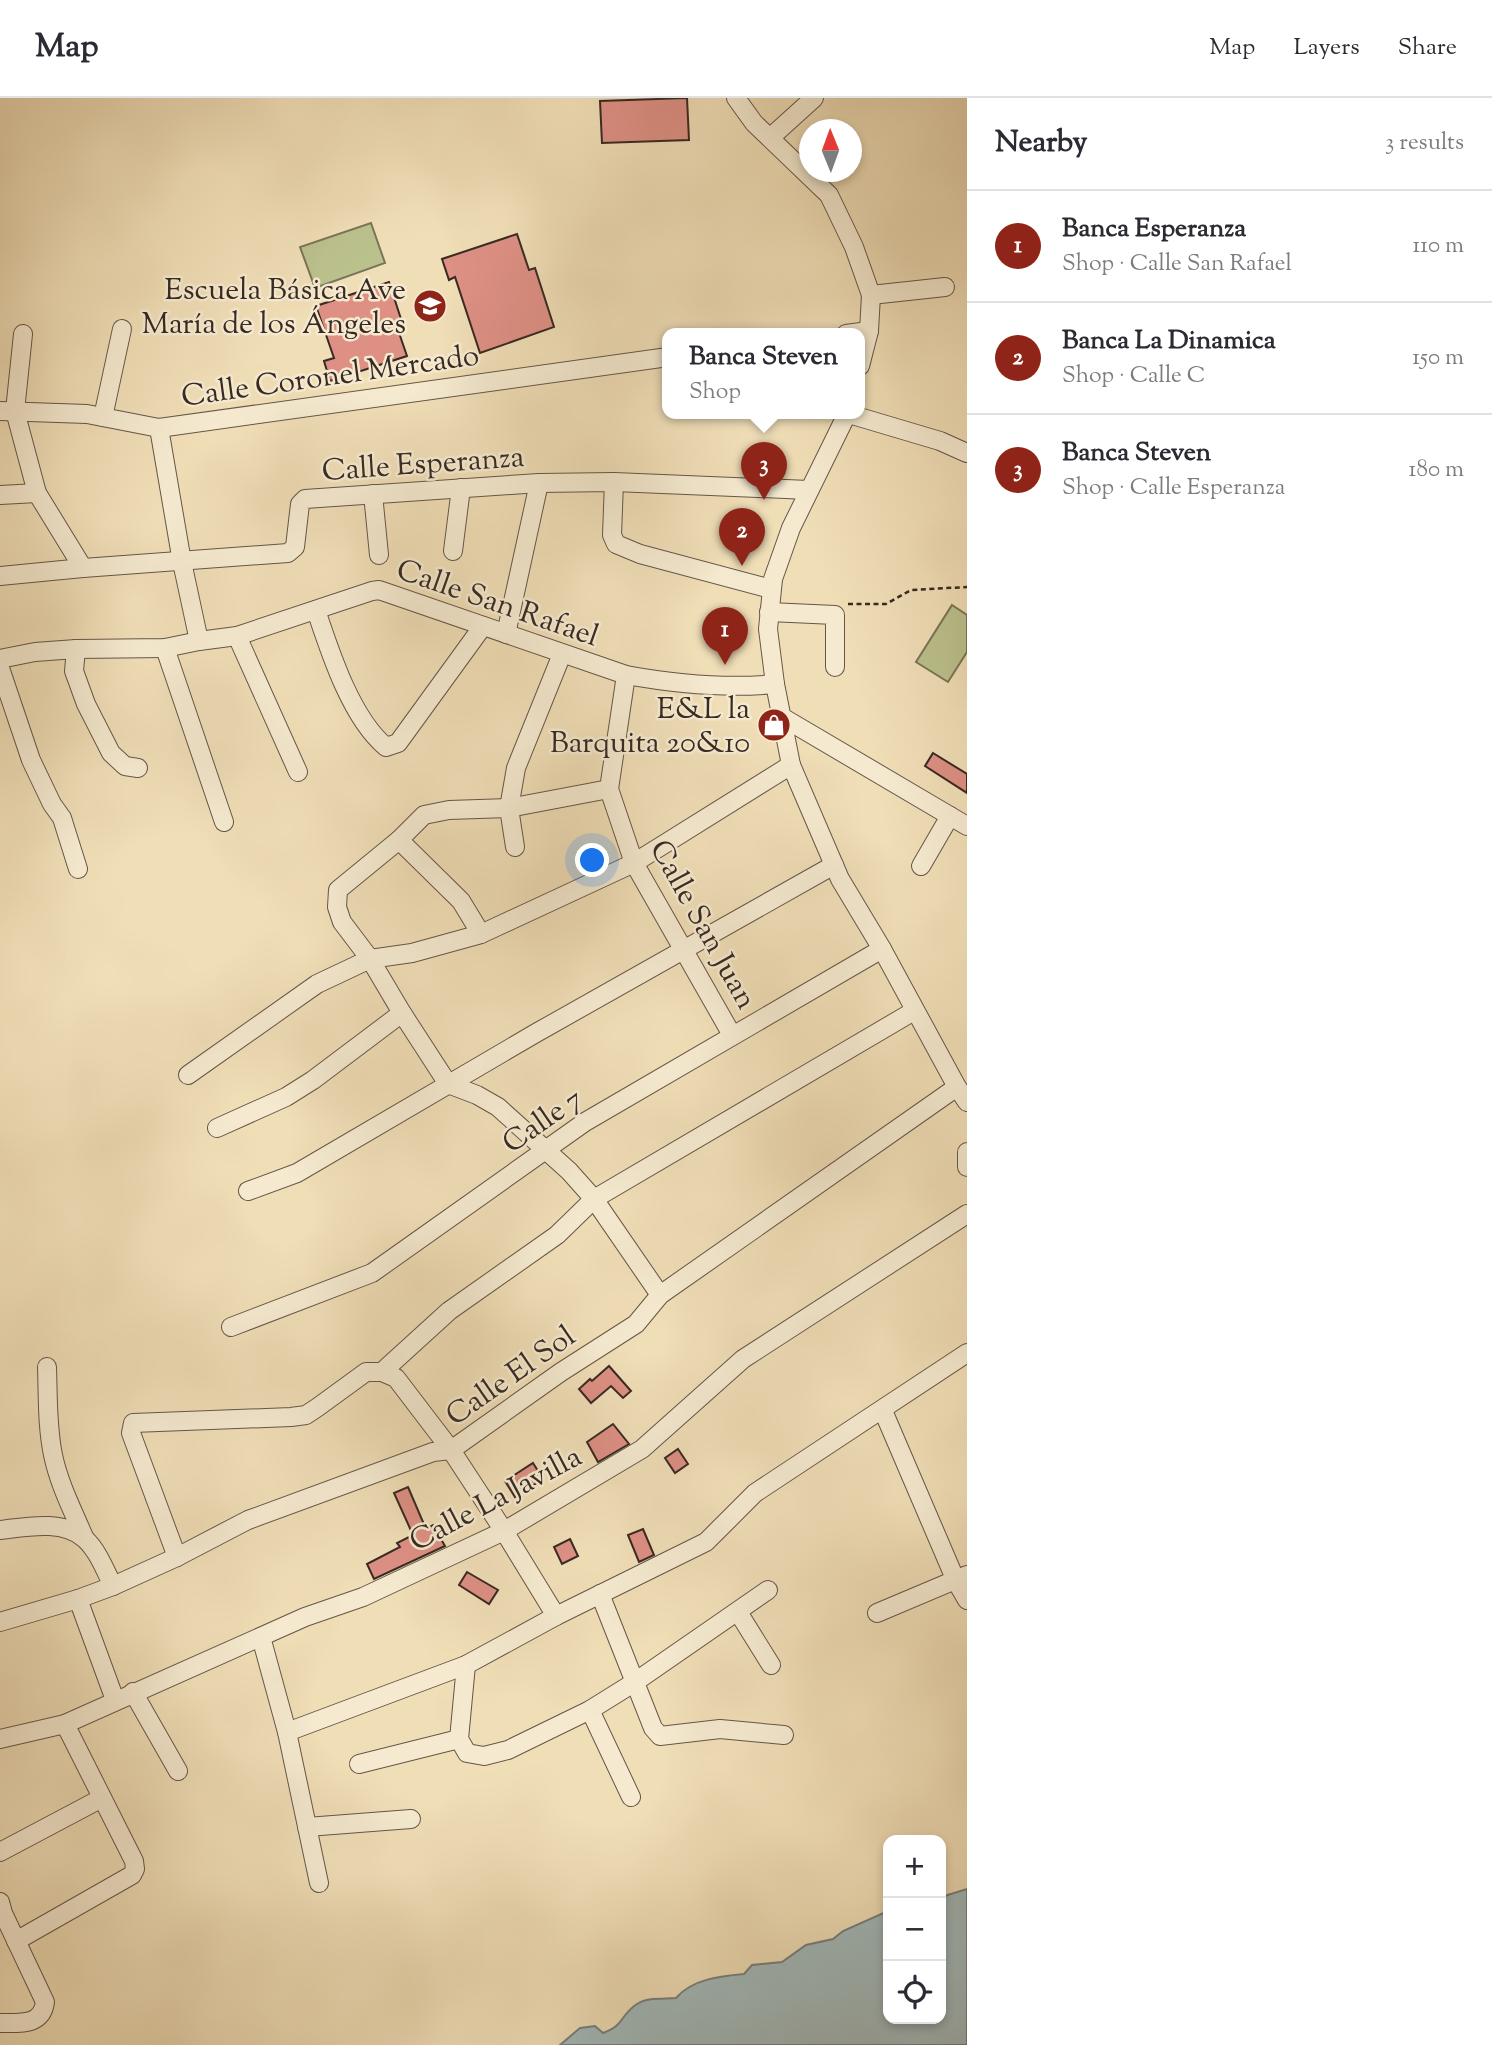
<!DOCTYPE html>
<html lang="en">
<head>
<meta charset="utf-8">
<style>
	body { margin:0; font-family:"Sorts Mill Goudy",serif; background:#f7f7f7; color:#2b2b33 }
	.controls { position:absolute; right:21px; bottom:21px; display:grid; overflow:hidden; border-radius:14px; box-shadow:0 4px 10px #0003 }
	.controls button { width:63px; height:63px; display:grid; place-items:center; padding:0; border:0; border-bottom:2px solid #e1e1e2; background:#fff; color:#2b2b33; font:35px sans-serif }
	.compass { position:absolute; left:799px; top:21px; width:63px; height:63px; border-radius:50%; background:#fff; box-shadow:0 4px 10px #0003; rotate:359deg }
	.you { position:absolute; left:593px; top:763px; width:24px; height:24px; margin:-18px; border:5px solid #fff; border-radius:50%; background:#1a73e8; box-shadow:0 0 0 10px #1a73e833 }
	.badge { display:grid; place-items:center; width:46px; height:46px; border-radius:50%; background:#8f2418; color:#fff; font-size:23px; font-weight:700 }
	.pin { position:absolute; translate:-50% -58px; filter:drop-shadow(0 2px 4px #0008) }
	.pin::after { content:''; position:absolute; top:37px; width:24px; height:21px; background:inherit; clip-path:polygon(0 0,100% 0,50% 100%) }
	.popup { position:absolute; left:662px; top:230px; width:203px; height:91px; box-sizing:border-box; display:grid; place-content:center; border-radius:14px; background:#fff; filter:drop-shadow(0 2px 5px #0005); font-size:23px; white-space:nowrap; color:#7c7c81 }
	.popup b { font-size:26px; color:#2b2b33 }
	.popup::after { content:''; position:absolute; left:50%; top:100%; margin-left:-14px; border:14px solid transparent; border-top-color:#fff }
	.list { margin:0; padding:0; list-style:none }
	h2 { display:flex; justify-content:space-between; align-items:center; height:91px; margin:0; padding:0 28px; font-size:30px }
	h2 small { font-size:23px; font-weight:400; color:#7c7c81 }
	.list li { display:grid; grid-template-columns:46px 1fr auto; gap:21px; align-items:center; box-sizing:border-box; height:112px; padding:0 28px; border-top:2px solid #e1e1e2 }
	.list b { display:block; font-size:26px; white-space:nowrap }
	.list p { margin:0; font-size:23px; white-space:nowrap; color:#7c7c81 }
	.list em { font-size:23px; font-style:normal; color:#7c7c81 }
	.icon { flex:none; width:38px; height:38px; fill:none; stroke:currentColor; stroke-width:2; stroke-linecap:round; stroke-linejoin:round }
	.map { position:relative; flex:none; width:967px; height:1947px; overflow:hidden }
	header { display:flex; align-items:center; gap:42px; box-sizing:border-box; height:98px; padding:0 35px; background:#fff; border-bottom:2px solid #e1e1e2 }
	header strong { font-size:33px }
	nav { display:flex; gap:38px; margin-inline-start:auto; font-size:24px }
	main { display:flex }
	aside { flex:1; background:#fff }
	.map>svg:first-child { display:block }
</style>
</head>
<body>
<header>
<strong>Map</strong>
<nav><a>Map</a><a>Layers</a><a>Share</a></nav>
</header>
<main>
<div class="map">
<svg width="967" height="1947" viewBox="0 0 967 1947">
	<rect width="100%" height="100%" fill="#f0deb7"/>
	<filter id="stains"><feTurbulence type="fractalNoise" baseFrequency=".00286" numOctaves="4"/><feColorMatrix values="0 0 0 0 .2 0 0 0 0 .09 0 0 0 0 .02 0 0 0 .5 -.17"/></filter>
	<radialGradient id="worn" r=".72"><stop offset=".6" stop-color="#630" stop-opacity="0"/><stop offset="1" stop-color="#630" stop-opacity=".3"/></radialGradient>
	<!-- green -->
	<g fill="#bbc18d" stroke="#797558" stroke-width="2">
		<path d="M371,125L385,165L315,190L300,149Z"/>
		<path d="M952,507L967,517V554L948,584L916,564Z"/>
	</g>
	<!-- water -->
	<path fill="#a1b9bb" stroke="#777f7e" stroke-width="2" d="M967,1791V1947H560L580,1930L595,1928L603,1935C625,1927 620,1917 637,1906C648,1899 663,1901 676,1900C692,1881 721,1878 744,1876L752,1867L782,1864L806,1847L833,1841L843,1833L888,1813V1921H941V1799Z"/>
	<!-- building -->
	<g fill="#de9085" stroke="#372923" stroke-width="2">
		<path d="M687,0L689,42L602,45L600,3Z"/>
		<path d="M517,136L529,172L535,170L554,229L480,255L455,179L449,182L442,161Z"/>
		<path d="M389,184L402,224L396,226L407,258L330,283L324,263L334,260L316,208Z"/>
		<path d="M933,655L967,676V695L925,668Z"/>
		<path d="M609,1268L631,1293L623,1300L611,1288L591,1305L579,1291L590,1281L592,1283Z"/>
		<path d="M613,1326L629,1346L598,1364L587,1344Z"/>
		<path d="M678,1351L688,1366L675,1375L665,1360Z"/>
		<path d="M533,1365L543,1381L515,1399L505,1383Z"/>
		<path d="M408,1389L426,1431L433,1427L445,1448L374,1481L367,1466L400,1449L397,1445L413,1437L394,1395Z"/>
		<path d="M643,1431L654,1457L639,1464L628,1437Z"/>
		<path d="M570,1441L578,1458L562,1466L554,1449Z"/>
		<path d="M467,1474L498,1492L489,1506L459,1487Z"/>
	</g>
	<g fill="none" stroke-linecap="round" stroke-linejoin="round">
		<defs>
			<g id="minor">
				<path d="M736,0L754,25L829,97L854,149L871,197L869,233L860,268"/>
				<path d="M771,39L814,0"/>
				<path d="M871,197L945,189"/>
				<path d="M23,236L15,313L37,395L83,470"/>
				<path d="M846,236L869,233"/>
				<path d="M0,313L87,316L159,330L668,259"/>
				<path d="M847,316L791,430L773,481L768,531L775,586L791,667L840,781L882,851L957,989L967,1004"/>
				<path d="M849,316L940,343L967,355"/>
				<path d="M103,319L122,231"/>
				<path d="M159,330L182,464L199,543"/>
				<path d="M614,384L612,437L616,446L640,456L771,491"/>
				<path d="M373,396L379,457"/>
				<path d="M0,397L37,395"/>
				<path d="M453,453L461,390"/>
				<path d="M0,478L83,470L288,455L295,449L300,406L305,401L539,385L614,384L809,392"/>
				<path d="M316,512C330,554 351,620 386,649L398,645L483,528"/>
				<path d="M769,514L835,517V569"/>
				<path d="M506,536L539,385"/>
				<path d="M237,538L298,674"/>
				<path d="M165,550L224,724"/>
				<path d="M76,551L74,573L86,606L111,655L125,668L138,670"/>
				<path d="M0,561L35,554L76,551L165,550L199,543L237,538L372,493L379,492L626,577C676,586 725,591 775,586"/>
				<path d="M0,570L31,662L52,706L62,720L78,771"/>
				<path d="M626,577L609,691L634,765L732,937"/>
				<path d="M782,619L967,728"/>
				<path d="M399,742L338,792L337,809L342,824L370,861L402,915L448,986L477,997L498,1009L569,1073L594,1101L660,1197"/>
				<path d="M515,749L509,710L516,670L562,556"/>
				<path d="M921,768L950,718"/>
				<path d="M481,836L461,803L399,742L424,717L449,712L509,710L609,691"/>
				<path d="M188,977L317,886L370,861L412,855L481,836L634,765L791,667"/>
				<path d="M217,1030L286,999L313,982L402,915"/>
				<path d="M967,1054V1069"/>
				<path d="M248,1093L297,1075L536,935L834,767"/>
				<path d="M231,1229L372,1175L585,1024L882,851"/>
				<path d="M47,1269C48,1298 47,1328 53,1357C59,1386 73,1413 84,1439"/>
				<path d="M382,1274L449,1213L557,1137L594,1101L914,913"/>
				<path d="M885,1311L884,1315L956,1483L967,1502"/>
				<path d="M0,1432C26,1429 63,1421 85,1441C98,1453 105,1472 113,1488"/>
				<path d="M177,1459L131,1335L133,1325L291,1319L306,1317L318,1309L366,1274H382L396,1280L451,1352L504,1433L556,1518"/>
				<path d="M600,1496L653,1630L660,1638L720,1631L784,1637"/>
				<path d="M78,1501L115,1602"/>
				<path d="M738,1514L771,1567"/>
				<path d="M877,1515L967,1477"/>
				<path d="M0,1524L78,1501L113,1488L177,1459L248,1422L433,1354L451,1352L561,1274L636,1226L660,1197L957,989"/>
				<path d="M261,1539L287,1634L319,1785"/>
				<path d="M466,1567L459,1641L467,1655L484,1658L508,1652L590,1612L635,1584L768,1492"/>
				<path d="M133,1594L178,1673"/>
				<path d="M590,1612L631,1699"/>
				<path d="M287,1634L466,1567L556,1518L706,1444L755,1395L967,1255"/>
				<path d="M0,1641L65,1626L305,1519L363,1499L504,1433L642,1351L743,1261L967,1116"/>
				<path d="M359,1666L459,1641"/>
				<path d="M307,1729L411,1721"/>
				<path d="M0,1754L102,1700"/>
				<path d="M0,1804L3,1815L45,1904C42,1928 20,1925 0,1925"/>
				<path d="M16,1843L132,1777L135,1771L134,1763L65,1626"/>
			</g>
		</defs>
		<!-- minor casing -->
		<use href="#minor" stroke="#655648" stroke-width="20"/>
		<!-- path -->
		<path stroke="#372923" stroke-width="2.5" stroke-dasharray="5 3.5" stroke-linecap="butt" d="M848,506H886L911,492L967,489"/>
		<!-- minor -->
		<use href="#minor" stroke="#f5ead0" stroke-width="18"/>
	</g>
	<!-- icons -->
	<defs>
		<symbol id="school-disc" viewBox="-11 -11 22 22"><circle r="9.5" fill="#8f2418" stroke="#f5ead0"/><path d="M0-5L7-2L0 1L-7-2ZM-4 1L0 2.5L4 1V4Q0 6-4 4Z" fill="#fff"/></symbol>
		<symbol id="shop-disc" viewBox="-11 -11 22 22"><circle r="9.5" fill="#8f2418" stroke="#f5ead0"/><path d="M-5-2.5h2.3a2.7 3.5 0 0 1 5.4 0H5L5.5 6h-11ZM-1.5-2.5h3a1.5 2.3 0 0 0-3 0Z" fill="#fff"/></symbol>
	</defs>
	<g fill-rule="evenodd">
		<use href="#school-disc" x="411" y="189" width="38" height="38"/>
		<use href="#shop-disc" x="755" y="608" width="38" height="38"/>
	</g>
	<g text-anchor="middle" stroke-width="5" stroke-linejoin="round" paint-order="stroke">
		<!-- poi labels -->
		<g font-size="30" fill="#372923" stroke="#f5ead0" text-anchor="end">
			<text x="406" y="201">Escuela Básica Ave<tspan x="406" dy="34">María de los Ángeles</tspan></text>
			<text x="750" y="620">E&amp;L la<tspan x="750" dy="34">Barquita 20&amp;10</tspan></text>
		</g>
		<!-- street labels -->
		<g font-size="30" fill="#372923" stroke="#f5ead0">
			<text transform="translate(330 277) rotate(-8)" y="10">Calle Coronel Mercado</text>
			<text transform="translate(423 365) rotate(-4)" y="10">Calle Esperanza</text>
			<text transform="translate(498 504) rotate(19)" y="10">Calle San Rafael</text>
			<text transform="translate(704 826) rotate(61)" y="10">Calle San Juan</text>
			<text transform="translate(542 1022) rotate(-35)" y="10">Calle 7</text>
			<text transform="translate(510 1277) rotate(-35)" y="10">Calle El Sol</text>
			<text transform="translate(495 1400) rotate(-28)" y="10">Calle La Javilla</text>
		</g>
	</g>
	<rect width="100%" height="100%" filter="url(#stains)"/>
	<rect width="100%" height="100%" fill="url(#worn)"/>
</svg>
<div class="controls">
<button>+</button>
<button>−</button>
<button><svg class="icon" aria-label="locate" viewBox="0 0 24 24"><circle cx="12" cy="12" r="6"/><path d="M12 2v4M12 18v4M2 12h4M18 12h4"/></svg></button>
</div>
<svg class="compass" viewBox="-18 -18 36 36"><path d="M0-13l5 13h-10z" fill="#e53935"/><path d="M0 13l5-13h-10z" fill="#7c7c81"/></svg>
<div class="you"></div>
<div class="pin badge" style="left:725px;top:567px">1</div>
<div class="pin badge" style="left:742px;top:468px">2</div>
<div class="pin badge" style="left:764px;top:402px">3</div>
<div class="popup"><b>Banca Steven</b>Shop</div>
</div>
<aside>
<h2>Nearby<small>3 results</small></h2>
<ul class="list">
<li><span class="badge">1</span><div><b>Banca Esperanza</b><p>Shop · Calle San Rafael</p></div><em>110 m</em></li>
<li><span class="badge">2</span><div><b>Banca La Dinamica</b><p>Shop · Calle C</p></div><em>150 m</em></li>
<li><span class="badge">3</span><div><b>Banca Steven</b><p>Shop · Calle Esperanza</p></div><em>180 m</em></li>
</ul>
</aside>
</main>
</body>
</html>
